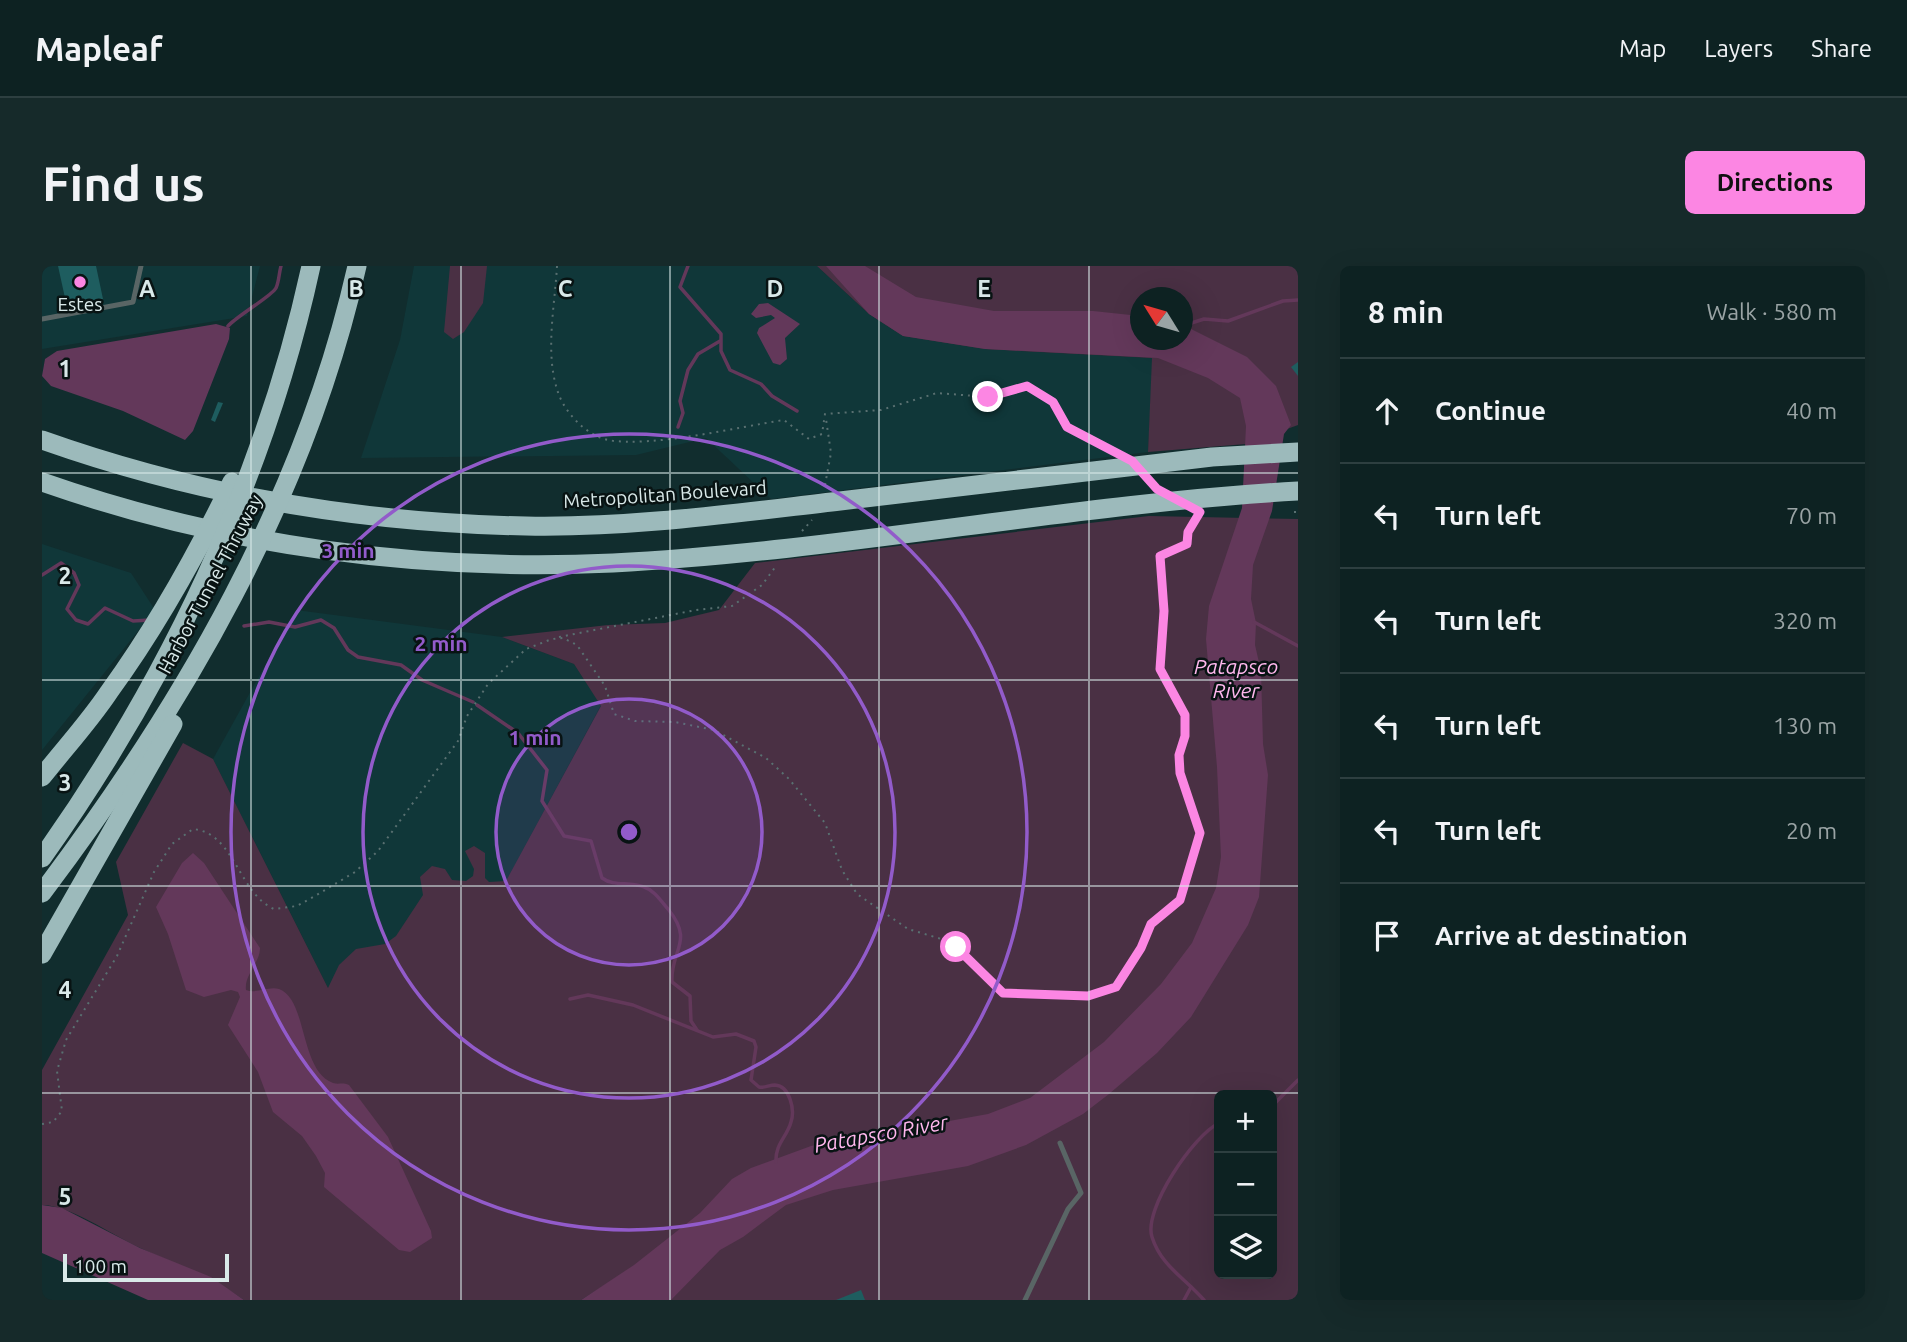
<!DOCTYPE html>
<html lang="en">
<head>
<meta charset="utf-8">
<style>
	body { margin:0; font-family:Ubuntu,sans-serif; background:#162a2a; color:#f1f3f6 }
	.controls { position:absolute; right:21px; bottom:21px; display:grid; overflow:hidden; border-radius:10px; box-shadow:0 7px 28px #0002 }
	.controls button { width:63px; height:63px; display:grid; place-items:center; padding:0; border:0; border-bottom:2px solid #2d3f40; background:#0d2222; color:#f1f3f6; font:35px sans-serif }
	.compass { position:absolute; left:1088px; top:21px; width:63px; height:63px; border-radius:50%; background:#0d2222; box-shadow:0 7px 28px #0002; rotate:307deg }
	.scale { position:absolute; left:21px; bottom:18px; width:166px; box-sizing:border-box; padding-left:7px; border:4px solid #d9e9e9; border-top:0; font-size:19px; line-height:24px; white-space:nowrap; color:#d9e9e9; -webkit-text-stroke:5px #081313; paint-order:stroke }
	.stop { position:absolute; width:21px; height:21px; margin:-16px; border:5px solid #fc86e3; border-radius:50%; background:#fff }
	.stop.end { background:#fc86e3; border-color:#fff; box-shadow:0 2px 7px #0008 }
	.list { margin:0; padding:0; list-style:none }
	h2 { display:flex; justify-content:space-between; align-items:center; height:91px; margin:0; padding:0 28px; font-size:30px }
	h2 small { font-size:23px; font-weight:400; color:#9aa4a5 }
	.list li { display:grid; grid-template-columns:46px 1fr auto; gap:21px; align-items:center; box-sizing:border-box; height:105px; padding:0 28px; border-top:2px solid #2d3f40 }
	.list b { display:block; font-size:26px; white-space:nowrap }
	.list em { font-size:23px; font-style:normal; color:#9aa4a5 }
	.icon { flex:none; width:38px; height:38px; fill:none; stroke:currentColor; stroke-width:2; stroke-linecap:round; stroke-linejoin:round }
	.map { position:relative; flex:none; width:1256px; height:1034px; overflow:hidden; border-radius:10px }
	header { display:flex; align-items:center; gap:42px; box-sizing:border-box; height:98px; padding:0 35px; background:#0d2222; border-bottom:2px solid #2d3f40 }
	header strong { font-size:33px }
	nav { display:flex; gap:38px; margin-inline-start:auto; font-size:24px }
	.intro { display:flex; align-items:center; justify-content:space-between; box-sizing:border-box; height:168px; padding:0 42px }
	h1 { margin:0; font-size:49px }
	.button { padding:18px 32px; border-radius:10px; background:#fc86e3; color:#111; font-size:24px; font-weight:700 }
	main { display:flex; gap:42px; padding:0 42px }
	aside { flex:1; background:#0d2222; border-radius:10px; box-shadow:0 7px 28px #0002 }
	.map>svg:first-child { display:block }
</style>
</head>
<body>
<header>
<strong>Mapleaf</strong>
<nav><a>Map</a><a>Layers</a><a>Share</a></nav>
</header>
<div class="intro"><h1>Find us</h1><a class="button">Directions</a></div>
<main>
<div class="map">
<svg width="1256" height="1034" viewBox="0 0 1256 1034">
	<rect width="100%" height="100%" fill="#112d2e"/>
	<!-- built -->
	<g fill="#103739">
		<path d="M0,0H218L205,50L0,83Z"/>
		<path d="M372,0H775L827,48L861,70L943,83L1111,92L1106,186L729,233L664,172L594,189L319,192L358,74Z"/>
		<path d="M0,278L89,307L113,344L0,484Z"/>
		<path d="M254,344L460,371L532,398L559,439L431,677L296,742L171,493Z"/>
	</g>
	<!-- green -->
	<g fill="#4a3044" fill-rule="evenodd">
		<path d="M408,0H445L441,37L422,66L411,73L402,66Z"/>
		<path d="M775,0H1256V159L1204,178L1106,186L1110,92L943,83L861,70L827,48ZM1098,32H1140V74H1098Z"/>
		<path d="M1107,250L1256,253V1034H602L580,1008L539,1034H202C164,1008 135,999 94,980C69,968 27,939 0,939V804L86,649L74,596L141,477L171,493L286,722L297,699L314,683L343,678L354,670L381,629L378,611L390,600L403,603L410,614L424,615L431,610L432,603L423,585L432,580L443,587V612L447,616L464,615L559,440L532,398L460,371L566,359L623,357L677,344L713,297ZM1177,829H1230V1008H1177Z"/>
	</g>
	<!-- water -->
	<g fill="#63385a">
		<path d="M784,0H823L874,31L952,45H1051L1098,50V74H1140L1141,60L1145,61L1205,91L1234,120L1249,159L1242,168L1230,245L1211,299L1209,333L1214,357L1213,379L1219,405L1221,478L1226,509L1217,631L1206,659L1149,751L1115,787L1067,828L1041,848L984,879L926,900L791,924L744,939L701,971L678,984L629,1034H539L592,999L658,947L690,913L709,902L769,880L946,848L988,832L1062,776L1119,718L1150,677L1174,622L1179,591L1175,501L1164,373L1167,340L1200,242L1204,160L1198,132L1166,112L1116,92L943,83L861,70L827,48Z"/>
		<path d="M726,37L758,58L743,72L745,93L738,99L731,97L715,67L717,62L733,52L729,49L714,52L709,48L717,38Z"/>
		<path d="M174,58L188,62L187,73L151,165L143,174L81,145L9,120L0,110L3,93L15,85Z"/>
		<path d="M151,587L162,597L218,682C218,697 202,709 204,724C214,728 226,720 237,723C266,734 257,804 291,817C297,819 300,816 307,819L346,871L389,965L390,972L368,986L357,984L282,921L283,907L274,890L260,870L231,846L216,806L186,759L198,731L196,726L189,724L162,731L144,724L126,668L114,641L140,597Z"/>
		<path d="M0,939L20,942L98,982L169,1011L202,1034H106L0,987Z"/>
	</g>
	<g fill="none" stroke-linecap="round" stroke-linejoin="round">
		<!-- stream -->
		<g stroke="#63385a" stroke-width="3.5">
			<path d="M646,0L638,21L679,68V85L688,104L719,118L730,130L755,145"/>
			<path d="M186,60C196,49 230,30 234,22C237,16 237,7 239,0"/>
			<path d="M1140,60L1162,53L1186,55L1241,35L1256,34"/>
			<path d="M636,161L641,147L638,135L646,104L656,88L678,75"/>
			<path d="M0,309L19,297L32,307L37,319L25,343L34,354L46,358L63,342L91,355L108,354"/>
			<path d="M1212,356L1256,380"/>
			<path d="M202,360L227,356L253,361L279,354L292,362L306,384L316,391L359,399L380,414L431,436"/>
			<path d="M435,439L476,467L505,504L500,535L522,570L549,575L560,612C572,621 588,615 602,621C612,624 619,635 626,643C653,676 628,684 630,716L648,730L649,755L655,764"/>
			<path d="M528,733L546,729L591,739L671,771L694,768L712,775L714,781L709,814L717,821C723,822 727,819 733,819C748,820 753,844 749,856C745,871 733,878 734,896"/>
			<path d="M1230,840L1256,814"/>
			<path d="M1142,1034L1149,1021"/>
			<path d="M1162,1034C1143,1012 1119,1000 1110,971C1101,943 1152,869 1177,857"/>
		</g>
	</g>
	<!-- building -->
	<g fill="#1e5d5f">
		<path d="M16,0H54L61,33L25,41Z"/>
		<path d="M1256,96V110L1249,101Z"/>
		<path d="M176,136L181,137L173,156L169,154Z"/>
		<path d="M819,1024L823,1034H794Z"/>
	</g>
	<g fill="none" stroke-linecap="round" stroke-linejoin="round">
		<!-- path -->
		<g stroke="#597071" stroke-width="2" stroke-dasharray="2 5" stroke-linecap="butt">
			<path d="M515,0C513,38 503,86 515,123C521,145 543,169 566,174C609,182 696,161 742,154L767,173L780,168L783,148L839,144L895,127L946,131L985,120L1011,136L1025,161L1076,187"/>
			<path d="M1106,213L1114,222"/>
			<path d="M783,219L789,187L784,153"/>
			<path d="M1252,246H1256"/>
			<path d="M760,265L770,254"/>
			<path d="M517,371L654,344L690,340L720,319L734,300"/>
			<path d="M0,858L11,856L20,845L15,805L24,774L75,690L112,606L130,578L151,563C193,567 196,627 232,643L255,640L273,630L313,606L336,585L416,475L425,450L446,418L484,383L510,373L521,372L535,379L563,420L572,448L593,455L633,456L672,464L724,492L747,513L783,557L800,604L815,628L866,663L906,675L962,727L1046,730L1074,721L1099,682L1109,658L1138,634L1158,567L1137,507V489L1143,470V449L1118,403L1122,345L1118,290L1145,278L1146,266L1157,247"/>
		</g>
		<!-- lane -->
		<g stroke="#596565" stroke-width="5">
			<path d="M0,53L91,36L99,0"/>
			<path d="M983,1034L1026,943L1039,927L1018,877"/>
		</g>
		<!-- highway -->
		<g stroke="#9cbabb" stroke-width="19">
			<path d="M0,174C155,229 320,257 484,260C589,262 694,247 798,235C922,220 1046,206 1170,191L1256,186"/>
			<path d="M0,216C182,280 379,306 571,297C801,285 1027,238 1256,225"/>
			<path d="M0,511C22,483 47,456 67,426C115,360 154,290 190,216"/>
			<path d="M0,592C126,415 223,212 269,0"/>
			<path d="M0,627C142,439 263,231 315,0"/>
			<path d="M0,688L131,458"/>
		</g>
	</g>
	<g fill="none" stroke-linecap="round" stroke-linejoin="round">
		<!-- route -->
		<path stroke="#fc86e3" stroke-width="9" d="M914,681L961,727L1046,730L1074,721L1099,682L1109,658L1138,634L1158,567L1138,507L1137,489L1143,470V449L1118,403L1122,345L1118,290L1145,278L1146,266L1158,246L1115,223L1090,195L1025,161L1011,136L985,120L946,131"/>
	</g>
	<!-- grid -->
	<path fill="none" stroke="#d9e9e9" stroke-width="2" stroke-opacity="0.55" d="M209,0V1034M419,0V1034M628,0V1034M837,0V1034M1047,0V1034M0,207H1256M0,414H1256M0,620H1256M0,827H1256"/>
	<!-- distance rings -->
	<circle cx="587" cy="566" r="133" fill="#925bca" fill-opacity=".12"/>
	<g fill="none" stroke="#925bca" stroke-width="3.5">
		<circle cx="587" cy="566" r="133"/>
		<circle cx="587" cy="566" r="266"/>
		<circle cx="587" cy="566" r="398"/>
	</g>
	<!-- markers -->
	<circle fill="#fc86e3" stroke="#081313" stroke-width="2.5" cx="38" cy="16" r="7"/>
	<g text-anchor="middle" stroke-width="5" stroke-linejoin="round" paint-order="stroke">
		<!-- poi labels -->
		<g font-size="19" fill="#d9e9e9" stroke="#081313">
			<text x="38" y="45">Estes</text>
		</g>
		<!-- street labels -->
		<g font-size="19" fill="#d9e9e9" stroke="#081313">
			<text transform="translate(623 228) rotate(-4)" y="7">Metropolitan Boulevard</text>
			<text transform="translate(168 318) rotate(-62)" y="7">Harbor Tunnel Thruway</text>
		</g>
		<!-- water labels -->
		<g font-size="21" font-style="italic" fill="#ffb7ed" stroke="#081313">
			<text x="1194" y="408">Patapsco<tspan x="1194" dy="24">River</tspan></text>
			<text transform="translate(839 868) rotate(-10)" y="7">Patapsco River</text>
		</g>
	</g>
	<g font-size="23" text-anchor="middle" font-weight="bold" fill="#d9e9e9" stroke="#081313" stroke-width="5" stroke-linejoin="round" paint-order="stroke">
		<text x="105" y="31">A</text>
		<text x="314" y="31">B</text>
		<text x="523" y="31">C</text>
		<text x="733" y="31">D</text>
		<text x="942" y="31">E</text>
		<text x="23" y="111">1</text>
		<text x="23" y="318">2</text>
		<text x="23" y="525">3</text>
		<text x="23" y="732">4</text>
		<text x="23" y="939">5</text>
	</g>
	<circle cx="587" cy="566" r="10" fill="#925bca" stroke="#081313" stroke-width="3.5"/>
	<g font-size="21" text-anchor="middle" font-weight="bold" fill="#925bca" stroke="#081313" stroke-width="5" stroke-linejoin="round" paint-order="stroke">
		<text x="306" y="292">3 min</text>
		<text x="399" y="385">2 min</text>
		<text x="493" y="479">1 min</text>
	</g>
</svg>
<div class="controls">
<button>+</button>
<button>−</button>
<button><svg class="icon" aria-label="layers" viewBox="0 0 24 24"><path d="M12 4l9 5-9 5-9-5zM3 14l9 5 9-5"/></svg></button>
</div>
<svg class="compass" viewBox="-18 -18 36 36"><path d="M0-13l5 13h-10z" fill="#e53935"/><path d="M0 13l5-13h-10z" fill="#9aa4a5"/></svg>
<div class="scale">100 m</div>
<div class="stop" style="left:914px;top:681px"></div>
<div class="stop end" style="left:946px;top:131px"></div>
</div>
<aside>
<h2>8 min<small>Walk · 580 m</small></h2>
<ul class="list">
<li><svg class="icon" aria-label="ahead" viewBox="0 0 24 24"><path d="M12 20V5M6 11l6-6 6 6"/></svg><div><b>Continue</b></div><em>40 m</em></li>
<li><svg class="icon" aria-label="left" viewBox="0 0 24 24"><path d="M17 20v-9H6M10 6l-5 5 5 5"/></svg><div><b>Turn left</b></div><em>70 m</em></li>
<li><svg class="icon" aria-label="left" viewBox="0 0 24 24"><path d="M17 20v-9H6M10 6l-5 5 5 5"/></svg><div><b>Turn left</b></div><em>320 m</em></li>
<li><svg class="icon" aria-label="left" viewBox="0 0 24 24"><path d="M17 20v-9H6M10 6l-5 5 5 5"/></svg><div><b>Turn left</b></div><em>130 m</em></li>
<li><svg class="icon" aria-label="left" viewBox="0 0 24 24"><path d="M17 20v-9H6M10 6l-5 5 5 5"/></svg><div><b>Turn left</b></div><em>20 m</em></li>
<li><svg class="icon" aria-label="arrive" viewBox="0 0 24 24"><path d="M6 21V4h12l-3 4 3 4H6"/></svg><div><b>Arrive at destination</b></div></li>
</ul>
</aside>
</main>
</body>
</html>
